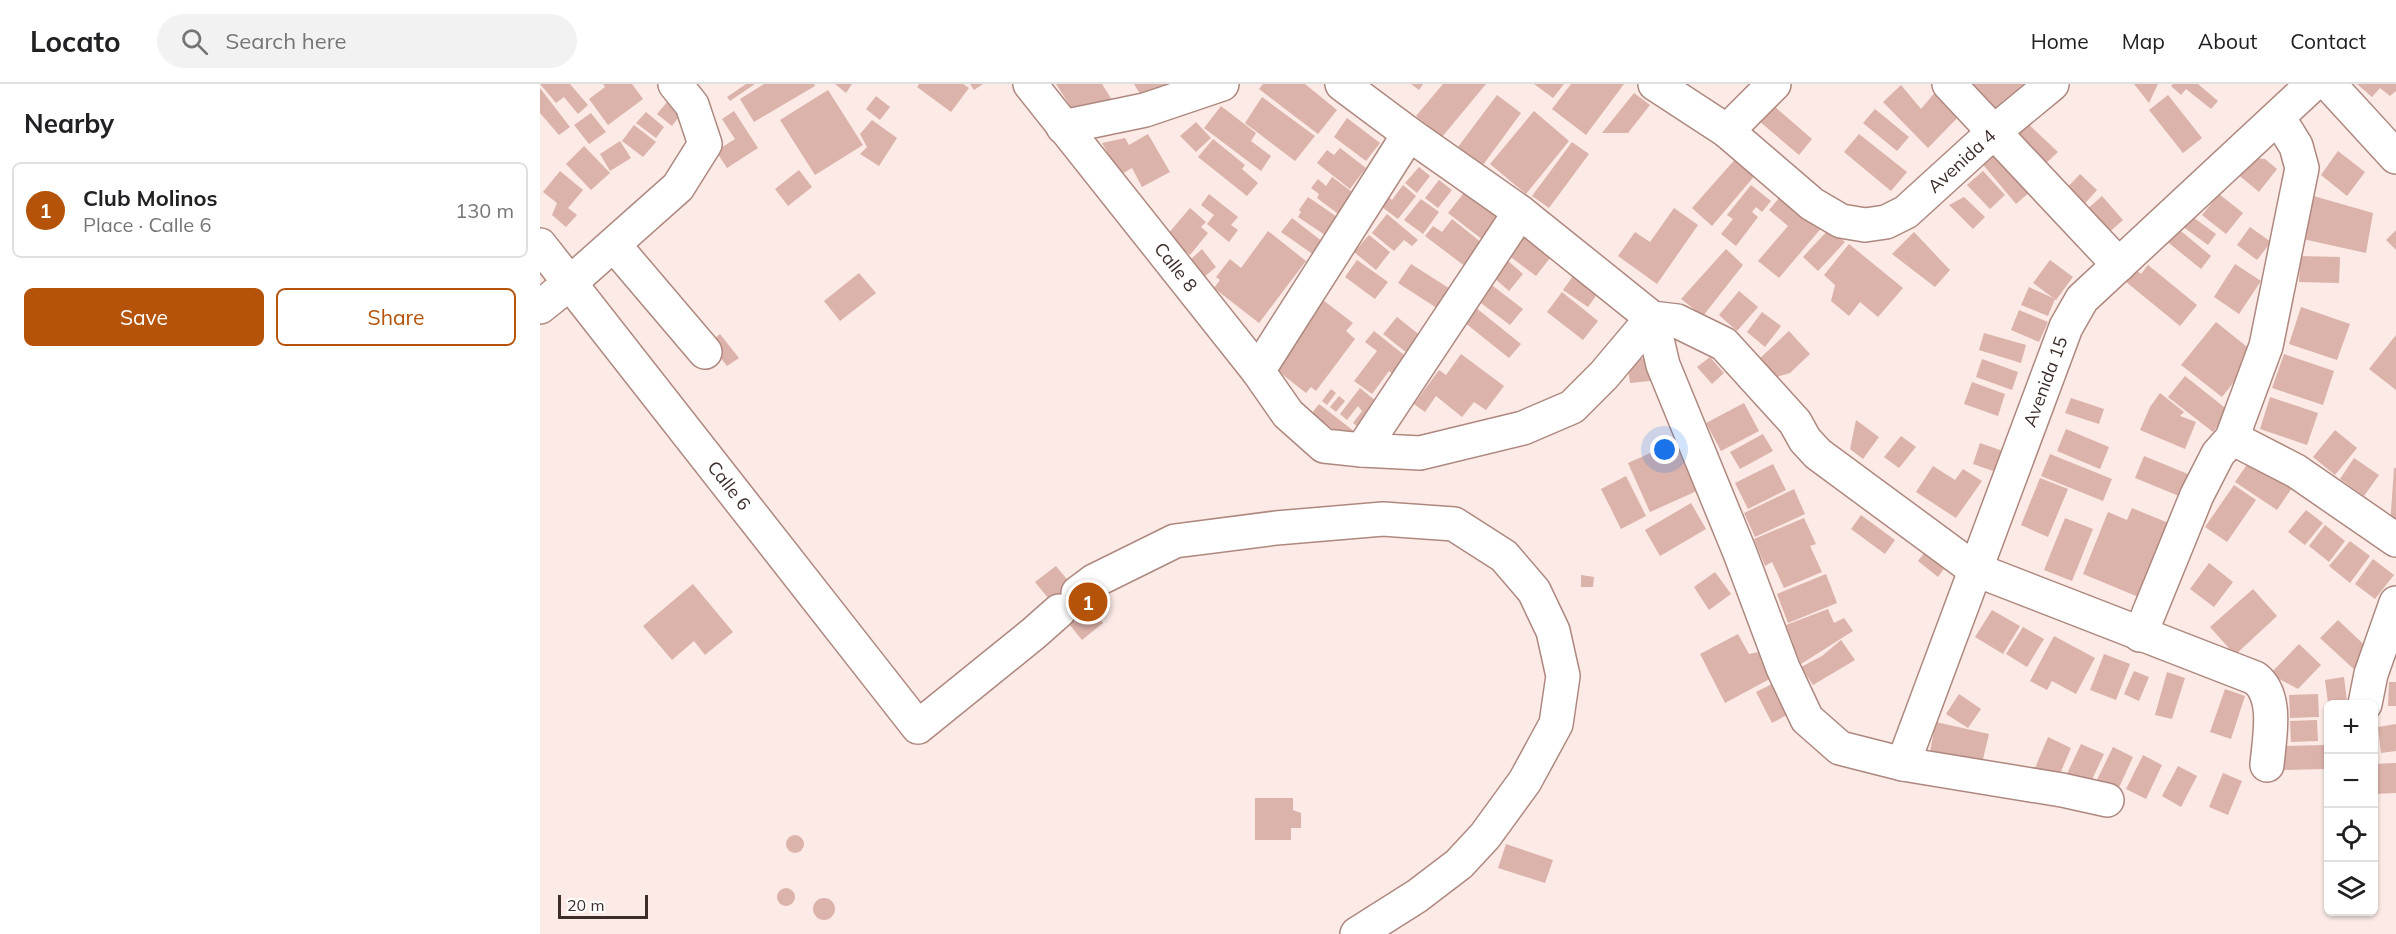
<!DOCTYPE html>
<html lang="en">
<head>
<meta charset="utf-8">
<style>
	body { margin:0; font-family:Mulish,sans-serif; background:#f2f2f2; color:#202124 }
	.controls { position:absolute; right:18px; bottom:18px; display:grid; overflow:hidden; border-radius:9px; box-shadow:0 2px 4px #0004 }
	.controls button { width:54px; height:54px; display:grid; place-items:center; padding:0; border:0; border-bottom:2px solid #e0e0e0; background:#fff; color:#202124; font:30px sans-serif }
	.scale { position:absolute; left:18px; bottom:15px; width:90px; box-sizing:border-box; padding-left:6px; border:3px solid #3d2d29; border-top:0; font-size:16px; line-height:21px; white-space:nowrap; color:#3d2d29; -webkit-text-stroke:4px #fff; paint-order:stroke }
	.you { position:absolute; left:1125px; top:366px; width:21px; height:21px; margin:-15px; border:4px solid #fff; border-radius:50%; background:#1a73e8; box-shadow:0 0 0 9px #1a73e833 }
	.badge { display:grid; place-items:center; width:39px; height:39px; border-radius:50%; background:#b45309; color:#fff; font-size:20px; font-weight:700 }
	.pin { position:absolute; translate:-50% -50%; border:3px solid #fff; box-shadow:0 2px 6px #0006 }
	.list { margin:0; padding:0; list-style:none }
	h2 { display:flex; justify-content:space-between; align-items:center; height:78px; margin:0; padding:0 24px; font-size:26px }
	h2 small { font-size:20px; font-weight:400; color:#757577 }
	.list li { display:grid; grid-template-columns:39px 1fr auto; gap:18px; align-items:center; box-sizing:border-box; height:96px; margin:0 12px 12px; padding:0 12px; border:2px solid #e0e0e0; border-radius:9px }
	.list b { display:block; font-size:22px; white-space:nowrap }
	.list p { margin:0; font-size:20px; white-space:nowrap; color:#757577 }
	.list em { font-size:20px; font-style:normal; color:#757577 }
	.actions { display:flex; gap:12px; padding:18px 24px }
	.actions a { flex:1; padding:14px 0; border:2px solid #b45309; border-radius:9px; text-align:center; font-size:21px; color:#b45309 }
	.actions .main { background:#b45309; color:#fff }
	.icon { flex:none; width:33px; height:33px; fill:none; stroke:currentColor; stroke-width:2; stroke-linecap:round; stroke-linejoin:round }
	.map { position:relative; flex:none; width:1856px; height:850px; overflow:hidden }
	header { display:flex; align-items:center; gap:36px; box-sizing:border-box; height:84px; padding:0 30px; background:#fff; border-bottom:2px solid #e0e0e0 }
	header strong { font-size:28px }
	nav { display:flex; gap:33px; margin-inline-start:auto; font-size:21px }
	.search { width:420px; height:54px; background:#f2f2f2; display:flex; align-items:center; gap:15px; box-sizing:border-box; padding:0 21px; border-radius:33px; color:#757577; font-size:22px }
	main { display:flex }
	aside { flex:1; background:#fff }
	.map>svg:first-child { display:block }
</style>
</head>
<body>
<header>
<strong>Locato</strong>
<div class="search"><svg class="icon" aria-label="search" viewBox="0 0 24 24"><circle cx="10" cy="10" r="6"/><path d="M15 15l6 6"/></svg>Search here</div>
<nav><a>Home</a><a>Map</a><a>About</a><a>Contact</a></nav>
</header>
<main>
<aside>
<h2>Nearby<small></small></h2>
<ul class="list">
<li><span class="badge">1</span><div><b>Club Molinos</b><p>Place · Calle 6</p></div><em>130 m</em></li>
</ul>
<div class="actions"><a class="main">Save</a><a>Share</a></div>
</aside>
<div class="map">
<svg width="1856" height="850" viewBox="0 0 1856 850">
	<rect width="100%" height="100%" fill="#fbeae6"/>
	<!-- building -->
	<g fill="#dcb3aa">
		<path d="M0,0H30L48,21L38,30L24,13L16,19Z"/>
		<path d="M63,0H92L103,15L68,41L49,15L65,3Z"/>
		<path d="M206,0H215L190,17L187,13Z"/>
		<path d="M224,0H274L275,2L214,38L200,15Z"/>
		<path d="M295,0H312L306,9Z"/>
		<path d="M379,0H423L429,4L411,28L377,3Z"/>
		<path d="M430,0H443L434,6Z"/>
		<path d="M516,0H562L579,27L538,34Z"/>
		<path d="M594,0H633L603,15Z"/>
		<path d="M723,0H765L797,26L778,50L719,5Z"/>
		<path d="M871,0H883L879,6Z"/>
		<path d="M903,0H946L902,53L876,32Z"/>
		<path d="M994,0H1024L1013,14Z"/>
		<path d="M1031,0H1084L1046,51L1012,25Z"/>
		<path d="M1416,0H1484L1442,34Z"/>
		<path d="M1594,0H1618L1609,19Z"/>
		<path d="M1633,0H1658L1678,17L1671,25L1646,5L1641,11L1631,2Z"/>
		<path d="M1817,0H1856V7L1850,12L1840,4L1832,13Z"/>
		<path d="M1361,1L1381,25L1397,6L1422,29L1388,64L1343,18Z"/>
		<path d="M0,4L30,43L19,51L0,29Z"/>
		<path d="M288,6L323,61L275,91L240,36Z"/>
		<path d="M1094,9L1110,21L1088,49H1062Z"/>
		<path d="M957,11L981,29L943,81L918,63Z"/>
		<path d="M1628,11L1662,54L1643,69L1609,26Z"/>
		<path d="M132,12L146,23L132,42L117,30Z"/>
		<path d="M336,12L350,23L340,36L326,25Z"/>
		<path d="M722,13L775,52L755,77L705,39Z"/>
		<path d="M1226,15L1272,55L1259,71L1212,31Z"/>
		<path d="M681,22L716,49L711,57L731,72L721,87L664,44Z"/>
		<path d="M1335,25L1369,53L1357,67L1323,39Z"/>
		<path d="M194,27L218,64L187,84L176,67L195,55L182,35Z"/>
		<path d="M994,27L1029,57L986,110L950,80Z"/>
		<path d="M106,28L124,43L116,54L96,39Z"/>
		<path d="M51,29L66,48L49,60L34,41Z"/>
		<path d="M807,34L840,59L826,77L794,53Z"/>
		<path d="M1483,35L1518,68L1503,82L1469,50Z"/>
		<path d="M332,36L357,54L339,82L320,70L327,63L320,50Z"/>
		<path d="M656,38L671,54L656,68L640,52Z"/>
		<path d="M94,41L116,58L103,73L82,57Z"/>
		<path d="M608,50L630,88L602,103L592,84L580,91L562,59L585,54L589,61Z"/>
		<path d="M1319,50L1367,88L1351,107L1304,68Z"/>
		<path d="M673,55L705,81L702,85L718,99L707,112L658,73Z"/>
		<path d="M80,57L91,74L70,87L60,70Z"/>
		<path d="M1032,58L1049,70L1009,124L992,112Z"/>
		<path d="M1461,59L1497,102L1476,120L1440,77Z"/>
		<path d="M44,62L70,89L51,106L26,80Z"/>
		<path d="M800,64L826,84L810,105L777,79L787,66L794,71Z"/>
		<path d="M1798,67L1825,88L1807,112L1781,91Z"/>
		<path d="M1198,72L1217,89L1172,142L1152,124Z"/>
		<path d="M1706,73L1725,75L1737,85L1719,108L1695,88Z"/>
		<path d="M879,83L890,92L877,109L865,99Z"/>
		<path d="M259,86L272,103L248,122L235,105Z"/>
		<path d="M20,87L43,106L28,124L37,131L26,143L12,131L17,119L3,108Z"/>
		<path d="M1443,87L1465,111L1450,125L1427,101Z"/>
		<path d="M1540,90L1557,106L1541,124L1524,107Z"/>
		<path d="M792,93L816,111L801,132L777,114L779,110L771,104L778,95L786,102Z"/>
		<path d="M899,96L912,106L898,124L885,114Z"/>
		<path d="M863,101L876,112L858,135L835,118L843,109L852,116Z"/>
		<path d="M1211,101L1231,117L1222,128L1216,123L1212,128L1218,133L1196,162L1181,150L1193,135L1187,131Z"/>
		<path d="M927,105L962,132L943,156L908,129Z"/>
		<path d="M1243,109L1283,142L1239,194L1218,177L1248,142L1229,126Z"/>
		<path d="M669,110L698,133L691,141L698,146L689,158L667,140L674,131L661,121Z"/>
		<path d="M1679,110L1703,129L1686,150L1662,131Z"/>
		<path d="M1770,111L1833,129L1826,169L1763,155Z"/>
		<path d="M1562,112L1583,136L1566,151L1544,128Z"/>
		<path d="M768,113L803,137L793,150L788,146L785,151L758,133L761,128L759,126Z"/>
		<path d="M1424,113L1445,133L1433,145L1409,121Z"/>
		<path d="M881,115L899,128L883,150L864,136Z"/>
		<path d="M650,124L666,138L661,143L668,149L650,171L627,151Z"/>
		<path d="M1134,124L1158,141L1117,200L1078,172L1095,148L1110,158Z"/>
		<path d="M847,130L878,156L872,162L864,156L854,167L832,149Z"/>
		<path d="M1650,131L1676,150L1668,161L1642,142Z"/>
		<path d="M752,134L783,158L774,171L741,148Z"/>
		<path d="M912,135L947,163L930,186L885,152L893,142L902,148Z"/>
		<path d="M1630,138L1671,172L1661,185L1619,151Z"/>
		<path d="M1710,143L1731,158L1717,176L1697,161Z"/>
		<path d="M1289,145L1305,158L1278,187L1263,173Z"/>
		<path d="M1856,146V166L1846,156Z"/>
		<path d="M728,147L766,177L719,239L674,204L680,196L676,193L690,175L701,184Z"/>
		<path d="M1374,148L1410,186L1395,203L1352,170Z"/>
		<path d="M986,149L1013,170L996,192L968,171Z"/>
		<path d="M829,151L850,168L836,186L814,168Z"/>
		<path d="M1309,160L1363,204L1338,233L1320,218L1309,232L1291,217L1295,201L1284,191Z"/>
		<path d="M662,165L676,183L664,193L650,176Z"/>
		<path d="M1186,165L1203,181L1163,232L1141,215Z"/>
		<path d="M1760,172L1800,173L1799,199L1759,198Z"/>
		<path d="M817,176L848,198L835,215L805,193Z"/>
		<path d="M967,176L983,190L969,207L953,193Z"/>
		<path d="M1510,176L1533,193L1516,216L1493,199Z"/>
		<path d="M871,180L915,208L903,228L858,199Z"/>
		<path d="M1695,180L1721,197L1699,230L1674,213Z"/>
		<path d="M1590,181L1601,190L1608,181L1657,221L1640,242L1580,193Z"/>
		<path d="M1038,185L1063,202L1048,223L1023,206Z"/>
		<path d="M319,189L336,209L300,237L284,217Z"/>
		<path d="M949,199L983,225L970,241L937,216Z"/>
		<path d="M1489,203L1515,215L1508,232L1481,221Z"/>
		<path d="M1199,207L1218,223L1197,247L1179,231Z"/>
		<path d="M1022,208L1058,237L1043,256L1007,228Z"/>
		<path d="M779,213L813,239L806,247L815,255L776,307L771,303L766,309L729,280Z"/>
		<path d="M930,219L981,260L969,274L919,234Z"/>
		<path d="M1761,223L1810,240L1797,276L1749,260Z"/>
		<path d="M1479,226L1508,238L1499,258L1471,246Z"/>
		<path d="M1222,228L1241,242L1225,263L1207,248Z"/>
		<path d="M857,233L881,252L867,269L843,250Z"/>
		<path d="M1676,238L1716,270L1682,313L1641,281Z"/>
		<path d="M834,247L868,274L854,291L849,287L832,310L814,297L837,267L825,258Z"/>
		<path d="M1249,247L1270,270L1250,289L1233,294L1217,277Z"/>
		<path d="M1444,249L1486,261L1481,279L1439,266Z"/>
		<path d="M180,250L199,274L187,282L169,259Z"/>
		<path d="M1856,251V306L1829,285Z"/>
		<path d="M921,270L964,302L946,326L934,318L922,333L896,312L885,328L874,320L899,286L906,291Z"/>
		<path d="M1744,270L1794,287L1783,321L1732,304Z"/>
		<path d="M1117,273L1120,296L1090,299L1087,276Z"/>
		<path d="M1170,273L1184,289L1172,300L1157,283Z"/>
		<path d="M1442,275L1478,288L1472,306L1436,293Z"/>
		<path d="M1645,292L1689,327L1673,348L1628,313Z"/>
		<path d="M1432,298L1465,310L1458,332L1424,320Z"/>
		<path d="M820,304L847,326L822,346L813,339L822,327L818,322L807,336L800,330Z"/>
		<path d="M791,305L796,309L787,321L782,317Z"/>
		<path d="M1620,309L1644,328L1640,332L1656,338L1645,365L1600,346L1610,323Z"/>
		<path d="M799,312L805,317L796,328L790,323Z"/>
		<path d="M1730,313L1778,329L1767,361L1720,345Z"/>
		<path d="M1531,314L1564,325L1559,340L1525,329Z"/>
		<path d="M1204,319L1219,347L1181,367L1166,339Z"/>
		<path d="M779,320L815,348L808,357L772,329Z"/>
		<path d="M1316,336L1339,353L1323,375L1310,365Z"/>
		<path d="M1526,345L1569,363L1560,385L1517,367Z"/>
		<path d="M1795,346L1817,364L1795,391L1773,373Z"/>
		<path d="M1223,350L1233,367L1200,385L1190,368Z"/>
		<path d="M1361,352L1376,363L1359,384L1344,373Z"/>
		<path d="M1137,357L1159,406L1110,428L1088,379Z"/>
		<path d="M1440,359L1463,367L1456,388L1433,380Z"/>
		<path d="M1510,370L1572,395L1563,417L1501,392Z"/>
		<path d="M1604,372L1648,390L1639,412L1595,394Z"/>
		<path d="M1814,374L1839,391L1824,412L1800,395Z"/>
		<path d="M1710,376L1752,404L1737,426L1695,398Z"/>
		<path d="M1233,380L1246,406L1208,425L1195,399Z"/>
		<path d="M1393,382L1415,396L1423,385L1442,397L1416,434L1376,408Z"/>
		<path d="M1854,384H1856V443L1850,442Z"/>
		<path d="M1086,392L1106,432L1081,445L1061,405Z"/>
		<path d="M1500,394L1528,405L1508,453L1481,441Z"/>
		<path d="M1694,401L1716,416L1687,458L1665,443Z"/>
		<path d="M1254,405L1265,430L1215,453L1204,429Z"/>
		<path d="M1151,419L1166,445L1120,472L1105,446Z"/>
		<path d="M1592,424L1631,440L1601,514L1543,490L1568,428L1587,436Z"/>
		<path d="M1766,426L1783,439L1765,461L1748,448Z"/>
		<path d="M1321,431L1355,456L1345,470L1311,445Z"/>
		<path d="M1264,434L1276,460L1270,462L1282,488L1244,504L1232,478L1225,482L1214,455Z"/>
		<path d="M1525,434L1553,445L1532,497L1504,486Z"/>
		<path d="M1785,441L1805,457L1789,478L1769,462Z"/>
		<path d="M1810,457L1830,472L1810,499L1789,482Z"/>
		<path d="M1392,459L1411,475L1398,493L1378,477Z"/>
		<path d="M1833,475L1854,491L1835,515L1815,500Z"/>
		<path d="M1669,479L1693,498L1674,523L1650,505Z"/>
		<path d="M516,482L563,539L542,556L495,498Z"/>
		<path d="M1175,488L1191,510L1169,526L1154,503Z"/>
		<path d="M1286,490L1297,519L1248,539L1237,510Z"/>
		<path d="M1041,491L1054,493L1053,503H1041Z"/>
		<path d="M153,500L193,548L165,571L154,557L132,576L103,542Z"/>
		<path d="M1713,505L1737,532L1695,571L1670,543Z"/>
		<path d="M1288,525L1294,539L1304,534L1313,547L1261,580L1255,566L1253,567L1250,560L1253,559L1246,541Z"/>
		<path d="M1452,526L1480,542L1463,570L1435,553Z"/>
		<path d="M1798,536L1835,571L1818,589L1780,554Z"/>
		<path d="M1483,543L1504,555L1487,583L1466,570Z"/>
		<path d="M1198,550L1209,570L1224,567L1237,591L1185,619L1160,570Z"/>
		<path d="M1514,552L1555,574L1536,610L1512,597L1507,606L1490,597Z"/>
		<path d="M1301,556L1315,576L1273,601L1261,583L1282,572Z"/>
		<path d="M1759,560L1781,581L1758,605L1730,590Z"/>
		<path d="M1564,570L1590,580L1576,616L1550,606Z"/>
		<path d="M1594,587L1609,593L1599,617L1584,610Z"/>
		<path d="M1627,588L1645,594L1632,635L1615,631Z"/>
		<path d="M1804,593L1807,617L1788,619L1785,596Z"/>
		<path d="M1240,596L1256,626L1232,639L1216,608Z"/>
		<path d="M1849,598H1856V622H1848Z"/>
		<path d="M1685,605L1705,612L1691,655L1670,648Z"/>
		<path d="M1419,610L1441,625L1428,644L1406,630Z"/>
		<path d="M1778,610L1779,633L1750,634L1749,611Z"/>
		<path d="M1777,636L1778,657L1751,658L1750,637Z"/>
		<path d="M1396,638L1449,650L1442,679L1390,667Z"/>
		<path d="M1856,640V667L1841,669L1838,643Z"/>
		<path d="M1508,653L1531,664L1516,699L1493,689Z"/>
		<path d="M1541,660L1564,670L1548,704L1525,694Z"/>
		<path d="M1784,661L1785,685L1742,686V662Z"/>
		<path d="M1573,663L1593,673L1576,710L1555,700Z"/>
		<path d="M1603,671L1622,681L1606,715L1586,705Z"/>
		<path d="M1856,679V709L1834,710V680Z"/>
		<path d="M1638,682L1657,692L1641,723L1622,712Z"/>
		<path d="M1683,689L1702,697L1688,731L1669,723Z"/>
		<path d="M715,714H753V726L761,729V744H751V756H715Z"/>
		<circle cx="255" cy="760" r="9"/>
		<path d="M966,760L1013,776L1005,799L958,784Z"/>
		<circle cx="246" cy="813" r="9"/>
		<circle cx="284" cy="825" r="11"/>
	</g>
	<g fill="none" stroke-linecap="round" stroke-linejoin="round">
		<defs>
			<g id="minor">
				<path id="s1" d="M490,0L718,287L748,330L784,362L822,366L880,369L983,344L1032,323L1064,291L1112,234"/>
				<path d="M802,0L869,50L980,128L1112,234L1137,237L1184,260L1255,338L1265,356L1278,370L1434,485L1715,594C1739,612 1729,655 1727,681"/>
				<path id="s2" d="M1115,0L1187,47L1272,120L1301,137L1325,141L1346,138L1366,128L1455,47L1512,0"/>
				<path d="M1409,0L1579,181"/>
				<path d="M1789,0L1856,73"/>
				<path d="M523,43L605,26L682,0"/>
				<path d="M1187,47L1234,0"/>
				<path id="s3" d="M0,161L378,643L493,550L519,527"/>
				<path d="M74,161L165,268"/>
				<path d="M0,223L30,199L138,103L165,60L152,21L135,0"/>
				<path d="M1112,234L1123,281L1200,469L1243,584L1267,635L1300,664L1363,680L1522,706L1567,716"/>
				<path d="M718,287L869,50"/>
				<path d="M1692,354L1756,387L1856,456"/>
				<path d="M822,366L980,128"/>
				<path d="M538,509L554,497L635,457L736,444L843,435L914,440L964,472L994,507L1013,547L1023,592L1016,640L985,697L945,752L919,780L877,812L817,850"/>
				<path d="M1600,551L1657,411L1678,370L1692,354L1726,262L1762,84L1756,62L1738,33"/>
				<path d="M1825,620L1831,590L1856,519"/>
				<path id="s4" d="M1363,680L1526,243L1542,215L1773,0"/>
			</g>
		</defs>
		<!-- minor casing -->
		<use href="#minor" stroke="#ae887f" stroke-width="36"/>
		<!-- minor -->
		<use href="#minor" stroke="#fff" stroke-width="33"/>
	</g>
	<g text-anchor="middle" stroke-width="4.5" stroke-linejoin="round" paint-order="stroke">
		<!-- street labels -->
		<g font-size="18" fill="#3d2d29" stroke="#fff">
			<text dy="6" stroke="none"><textPath href="#s2" startOffset="375">Avenida 4</textPath></text>
			<text dy="6" stroke="none"><textPath href="#s1" startOffset="234">Calle 8</textPath></text>
			<text dy="6" stroke="none"><textPath href="#s4" startOffset="408">Avenida 15</textPath></text>
			<text dy="6" stroke="none"><textPath href="#s3" startOffset="306">Calle 6</textPath></text>
		</g>
	</g>
</svg>
<div class="controls">
<button>+</button>
<button>−</button>
<button><svg class="icon" aria-label="locate" viewBox="0 0 24 24"><circle cx="12" cy="12" r="6"/><path d="M12 2v4M12 18v4M2 12h4M18 12h4"/></svg></button>
<button><svg class="icon" aria-label="layers" viewBox="0 0 24 24"><path d="M12 4l9 5-9 5-9-5zM3 14l9 5 9-5"/></svg></button>
</div>
<div class="scale">20 m</div>
<div class="you"></div>
<div class="pin badge" style="left:548px;top:518px">1</div>
</div>
</main>
</body>
</html>
